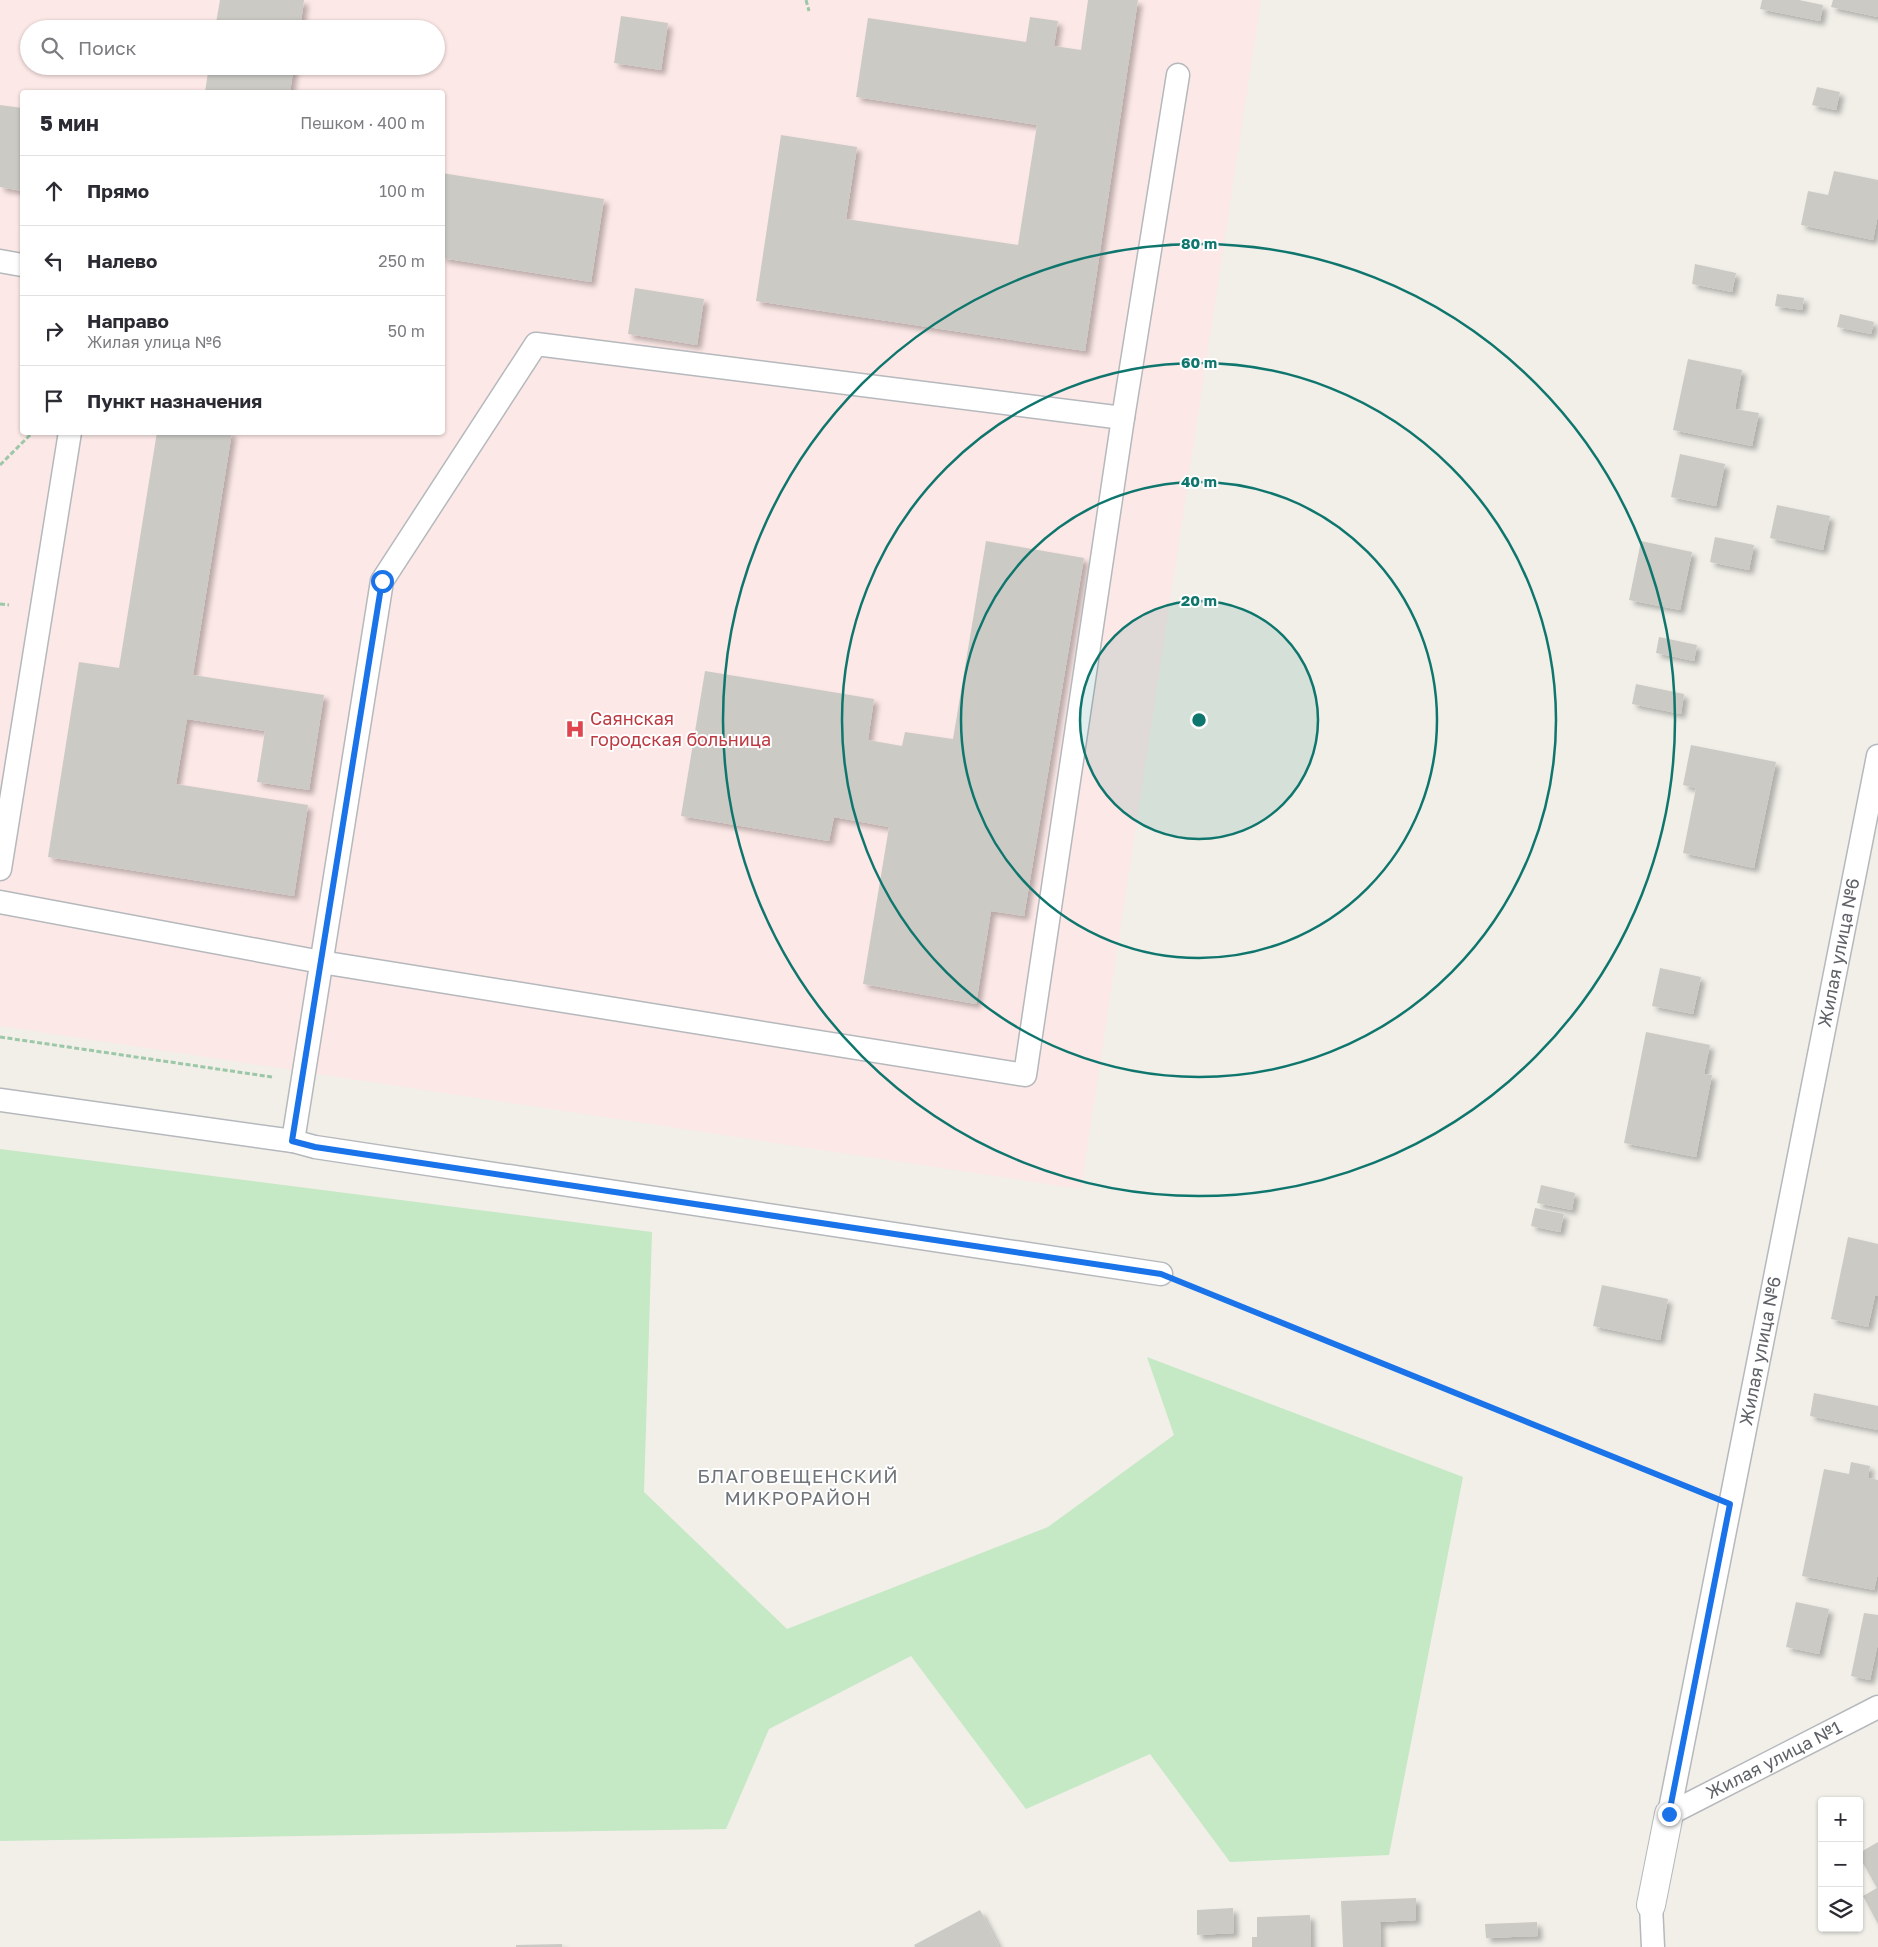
<!DOCTYPE html>
<html lang="ru">
<head>
<meta charset="utf-8">
<style>
	body { margin:0; font-family:"Golos Text",sans-serif; background:#f7f7f7; color:#2b2b33 }
	.controls { position:absolute; right:15px; bottom:15px; display:grid; overflow:hidden; border-radius:5px; box-shadow:0 1px 4px #0004 }
	.controls button { width:45px; height:45px; display:grid; place-items:center; padding:0; border:0; border-bottom:1px solid #e1e1e2; background:#fff; color:#2b2b33; font:25px sans-serif }
	.stop { position:absolute; width:15px; height:15px; margin:-11px; border:4px solid #1a73e8; border-radius:50%; background:#fff }
	.stop.end { background:#1a73e8; border-color:#fff; box-shadow:0 1px 5px #0008 }
	.list { margin:0; padding:0; list-style:none }
	h2 { display:flex; justify-content:space-between; align-items:center; height:65px; margin:0; padding:0 20px; font-size:21px }
	h2 small { font-size:16px; font-weight:400; color:#7c7c81 }
	.list li { display:grid; grid-template-columns:32px 1fr auto; gap:15px; align-items:center; box-sizing:border-box; height:70px; padding:0 20px; border-top:1px solid #e1e1e2 }
	.list b { display:block; font-size:19px; white-space:nowrap }
	.list p { margin:0; font-size:16px; white-space:nowrap; color:#7c7c81 }
	.list em { font-size:16px; font-style:normal; color:#7c7c81 }
	.icon { flex:none; width:28px; height:28px; fill:none; stroke:currentColor; stroke-width:2; stroke-linecap:round; stroke-linejoin:round }
	.map { position:relative; flex:none; width:1878px; height:1947px; overflow:hidden }
	.search { position:absolute; background:#fff; box-shadow:0 1px 4px #0004; left:20px; top:20px; width:425px; height:55px; display:flex; align-items:center; gap:12px; box-sizing:border-box; padding:0 18px; border-radius:28px; color:#7c7c81; font-size:19px }
	.panel { position:absolute; background:#fff; box-shadow:0 1px 4px #0004; left:20px; top:90px; width:425px; height:345px; border-radius:5px }
	.map>svg:first-child { display:block }
</style>
</head>
<body>
<div class="map">
<svg width="1878" height="1947" viewBox="0 0 1878 1947">
	<defs>
		<filter id="shadow"><feDropShadow dx="4.5" dy="4.5" stdDeviation="2.5" flood-color="#0004"/></filter>
	</defs>
	<rect width="100%" height="100%" fill="#f1efe8"/>
	<!-- medical -->
	<path fill="#fce8e6" fill-rule="evenodd" d="M0,0H1261L1081,1189L0,1026ZM29,29H436V66H29ZM22,92H442V432H22Z"/>
	<!-- green -->
	<path fill="#c5e8c5" d="M0,1149L652,1232L644,1492L787,1629L1048,1527L1174,1435L1147,1357L1463,1477L1389,1855L1230,1862L1150,1754L1026,1809L911,1656L769,1729L726,1829L0,1841Z"/>
	<!-- building -->
	<g fill="#cccac5" filter="url(#shadow)">
		<path d="M220,0H304L300,29H215Z"/>
		<path d="M1088,0H1138L1085,351L756,301L781,135L857,147L846,219L1018,245L1037,125L856,97L868,18L1026,42L1030,17L1058,21L1054,46L1081,50Z"/>
		<path d="M1762,0H1799L1823,5L1820,21L1760,9Z"/>
		<path d="M1833,0H1878V17L1831,7Z"/>
		<path d="M621,16L668,23L661,70L614,63Z"/>
		<path d="M209,66H294L290,92H205Z"/>
		<path d="M1817,87L1840,92L1836,110L1812,105Z"/>
		<path d="M0,105L22,108V191L0,187Z"/>
		<path d="M1834,171L1878,180V215L1873,240L1801,225L1808,191L1828,195Z"/>
		<path d="M442,173L604,199L591,282L442,258Z"/>
		<path d="M1695,264L1736,273L1732,292L1692,284Z"/>
		<path d="M635,288L704,299L697,345L628,334Z"/>
		<path d="M1777,294L1804,298L1802,310L1775,306Z"/>
		<path d="M1840,314L1874,322L1871,334L1837,327Z"/>
		<path d="M1688,359L1742,370L1735,409L1759,413L1752,446L1673,430Z"/>
		<path d="M157,432H232L193,675L324,695L309,790L257,782L265,731L187,719L176,784L308,805L294,896L48,857L79,662L119,668Z"/>
		<path d="M1680,454L1725,464L1716,506L1671,497Z"/>
		<path d="M1777,505L1830,516L1823,550L1770,538Z"/>
		<path d="M1715,537L1754,545L1749,570L1710,562Z"/>
		<path d="M986,541L1084,558L1024,916L991,911L976,1004L863,984L889,827L834,817L829,841L681,816L705,671L874,699L868,740L902,746L905,732L953,739Z"/>
		<path d="M1641,541L1692,552L1680,610L1629,600Z"/>
		<path d="M1659,637L1697,645L1694,661L1656,653Z"/>
		<path d="M1636,684L1684,694L1681,714L1632,704Z"/>
		<path d="M1691,745L1776,762L1754,868L1683,853L1696,788L1683,785Z"/>
		<path d="M1660,968L1701,977L1693,1014L1652,1006Z"/>
		<path d="M1646,1032L1710,1045L1704,1074L1712,1075L1696,1157L1624,1143Z"/>
		<path d="M1541,1185L1575,1193L1572,1210L1537,1203Z"/>
		<path d="M1535,1208L1564,1214L1560,1232L1531,1226Z"/>
		<path d="M1848,1237L1878,1244V1296H1875L1868,1327L1831,1319Z"/>
		<path d="M1602,1285L1668,1299L1660,1340L1593,1326Z"/>
		<path d="M1814,1393L1878,1406V1430L1810,1416Z"/>
		<path d="M1851,1462L1870,1466L1868,1478L1878,1480V1573L1874,1590L1802,1576L1824,1469L1849,1474Z"/>
		<path d="M1796,1602L1829,1609L1819,1654L1786,1647Z"/>
		<path d="M1864,1613L1878,1615V1643L1870,1680L1851,1676Z"/>
		<path d="M1878,1842V1924L1863,1896L1877,1888L1859,1856V1853Z"/>
		<path d="M1416,1898V1920L1380,1922L1381,1947H1343L1341,1901Z"/>
		<path d="M1233,1908L1234,1933L1197,1935V1910Z"/>
		<path d="M980,1910L999,1947H915L914,1945Z"/>
		<path d="M1310,1915L1311,1947H1252V1937H1257V1917Z"/>
		<path d="M1537,1922L1538,1936L1486,1938L1485,1924Z"/>
		<path d="M562,1944V1947H516V1945Z"/>
	</g>
	<g fill="none" stroke-linecap="round" stroke-linejoin="round">
		<defs>
			<g id="lane">
				<path d="M0,261L22,265"/>
				<path d="M0,869L70,432"/>
				<path d="M0,902L321,962L1025,1075L1123,418"/>
				<path d="M0,1100L293,1141L315,1147L1161,1274"/>
				<path d="M293,1141L382,581L536,344L1123,418L1178,75"/>
				<path id="s1" d="M1669,1814L1878,756"/>
				<path id="s2" d="M1669,1814L1878,1707"/>
				<path d="M1651,1905L1653,1947"/>
			</g>
			<path id="street" d="M1651,1905L1669,1814"/>
		</defs>
		<!-- lane casing -->
		<use href="#lane" stroke="#b5b8bc" stroke-width="25"/>
		<!-- street casing -->
		<use href="#street" stroke="#b5b8bc" stroke-width="30"/>
		<!-- path -->
		<g stroke="#9cc7a9" stroke-width="3" stroke-dasharray="5 2.5" stroke-linecap="butt">
			<path d="M806,0L809,11"/>
			<path d="M0,465L33,432"/>
			<path d="M0,604L9,605"/>
			<path d="M0,1037L272,1077"/>
			<path d="M1190,1285L1700,1493"/>
		</g>
		<!-- lane -->
		<use href="#lane" stroke="#fff" stroke-width="22"/>
		<!-- street -->
		<use href="#street" stroke="#fff" stroke-width="28"/>
	</g>
	<g fill="none" stroke-linecap="round" stroke-linejoin="round">
		<!-- route -->
		<path stroke="#1a73e8" stroke-width="6" d="M382,581L292,1141L315,1147L1161,1274L1730,1504L1669,1814"/>
	</g>
	<!-- distance rings -->
	<circle cx="1199" cy="720" r="119" fill="#0f766e" fill-opacity=".12"/>
	<g fill="none" stroke="#0f766e" stroke-width="2.5">
		<circle cx="1199" cy="720" r="119"/>
		<circle cx="1199" cy="720" r="238"/>
		<circle cx="1199" cy="720" r="357"/>
		<circle cx="1199" cy="720" r="476"/>
	</g>
	<!-- icons -->
	<defs>
		<symbol id="hospital-bare" viewBox="-9 -9 18 18"><path d="M-5-5h3v3.5h4V-5h3V5h-3V1.5h-4V5h-3Z" fill="#e0444e" stroke="#fff" stroke-width="2.5" paint-order="stroke"/></symbol>
	</defs>
	<g fill-rule="evenodd">
		<use href="#hospital-bare" x="561" y="715" width="28" height="28"/>
	</g>
	<g text-anchor="middle" stroke-width="4" stroke-linejoin="round" paint-order="stroke">
		<!-- health labels -->
		<g font-size="18" fill="#be3a42" stroke="#fff" text-anchor="start">
			<text x="590" y="725">Саянская<tspan x="590" dy="21">городская больница</tspan></text>
		</g>
		<!-- street labels -->
		<g font-size="18" fill="#5f6368" stroke="#fff">
			<text dy="6" stroke="none"><textPath href="#s1" startOffset="878">Жилая улица №6</textPath></text>
			<text dy="6" stroke="none"><textPath href="#s1" startOffset="472">Жилая улица №6</textPath></text>
			<text dy="6" stroke="none"><textPath href="#s2" startOffset="118">Жилая улица №1</textPath></text>
		</g>
		<!-- neighbourhood labels -->
		<g font-size="19" letter-spacing="1" fill="#70757a" stroke="#fff">
			<text x="798" y="1483">БЛАГОВЕЩЕНСКИЙ<tspan x="798" dy="22">МИКРОРАЙОН</tspan></text>
		</g>
	</g>
	<circle cx="1199" cy="720" r="8" fill="#0f766e" stroke="#fff" stroke-width="2.5"/>
	<g font-size="15" text-anchor="middle" font-weight="bold" fill="#0f766e" stroke="#fff" stroke-width="4" stroke-linejoin="round" paint-order="stroke">
		<text x="1199" y="249">80 m</text>
		<text x="1199" y="368">60 m</text>
		<text x="1199" y="487">40 m</text>
		<text x="1199" y="606">20 m</text>
	</g>
</svg>
<div class="controls">
<button>+</button>
<button>−</button>
<button><svg class="icon" aria-label="layers" viewBox="0 0 24 24"><path d="M12 4l9 5-9 5-9-5zM3 14l9 5 9-5"/></svg></button>
</div>
<div class="stop" style="left:382px;top:581px"></div>
<div class="stop end" style="left:1669px;top:1814px"></div>
<div class="search"><svg class="icon" aria-label="search" viewBox="0 0 24 24"><circle cx="10" cy="10" r="6"/><path d="M15 15l6 6"/></svg>Поиск</div>
<section class="panel">
<h2>5 мин<small>Пешком · 400 m</small></h2>
<ul class="list">
<li><svg class="icon" aria-label="ahead" viewBox="0 0 24 24"><path d="M12 20V5M6 11l6-6 6 6"/></svg><div><b>Прямо</b></div><em>100 m</em></li>
<li><svg class="icon" aria-label="left" viewBox="0 0 24 24"><path d="M17 20v-9H6M10 6l-5 5 5 5"/></svg><div><b>Налево</b></div><em>250 m</em></li>
<li><svg class="icon" aria-label="right" viewBox="0 0 24 24"><path d="M7 20v-9h11M14 6l5 5-5 5"/></svg><div><b>Направо</b><p>Жилая улица №6</p></div><em>50 m</em></li>
<li><svg class="icon" aria-label="arrive" viewBox="0 0 24 24"><path d="M6 21V4h12l-3 4 3 4H6"/></svg><div><b>Пункт назначения</b></div></li>
</ul>
</section>
</div>
</body>
</html>
